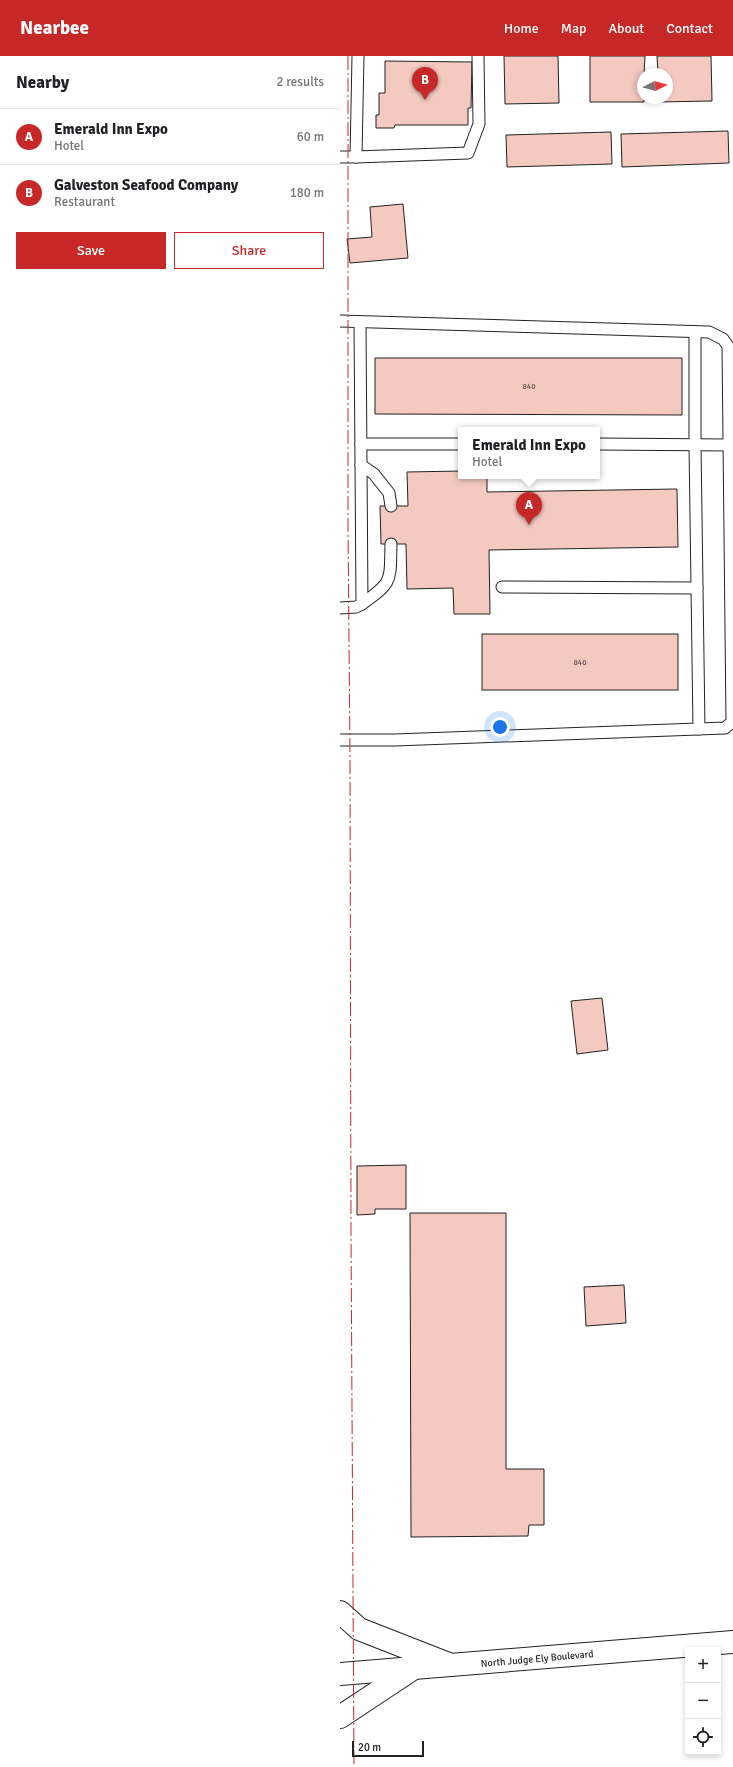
<!DOCTYPE html>
<html lang="en">
<head>
<meta charset="utf-8">
<style>
	body { margin:0; font-family:Signika,sans-serif; background:#f6f6f6; color:#202124 }
	.controls { position:absolute; right:12px; bottom:12px; display:grid; overflow:hidden; border-radius:0px; box-shadow:0 2px 6px #0003 }
	.controls button { width:36px; height:36px; display:grid; place-items:center; padding:0; border:0; border-bottom:1px solid #e0e0e0; background:#fff; color:#202124; font:20px sans-serif }
	.compass { position:absolute; left:297px; top:12px; width:36px; height:36px; border-radius:50%; background:#fff; box-shadow:0 2px 6px #0003; rotate:85deg }
	.scale { position:absolute; left:12px; bottom:10px; width:72px; box-sizing:border-box; padding-left:4px; border:2px solid #222; border-top:0; font-size:11px; line-height:14px; white-space:nowrap; color:#222; -webkit-text-stroke:3px #fff; paint-order:stroke }
	.you { position:absolute; left:160px; top:671px; width:14px; height:14px; margin:-10px; border:3px solid #fff; border-radius:50%; background:#1a73e8; box-shadow:0 0 0 6px #1a73e833 }
	.badge { display:grid; place-items:center; width:26px; height:26px; border-radius:50%; background:#c62828; color:#fff; font-size:13px; font-weight:700 }
	.pin { position:absolute; translate:-50% -33px; filter:drop-shadow(0 1px 2px #0008) }
	.pin::after { content:''; position:absolute; top:21px; width:14px; height:12px; background:inherit; clip-path:polygon(0 0,100% 0,50% 100%) }
	.popup { position:absolute; left:118px; top:371px; width:142px; height:52px; box-sizing:border-box; display:grid; place-content:center; border-radius:0px; background:#fff; filter:drop-shadow(0 1px 3px #0005); font-size:13px; white-space:nowrap; color:#757577 }
	.popup b { font-size:15px; color:#202124 }
	.popup::after { content:''; position:absolute; left:50%; top:100%; margin-left:-8px; border:8px solid transparent; border-top-color:#fff }
	.list { margin:0; padding:0; list-style:none }
	h2 { display:flex; justify-content:space-between; align-items:center; height:52px; margin:0; padding:0 16px; font-size:17px }
	h2 small { font-size:13px; font-weight:400; color:#757577 }
	.list li { display:grid; grid-template-columns:26px 1fr auto; gap:12px; align-items:center; box-sizing:border-box; height:56px; padding:0 16px; border-top:1px solid #e0e0e0 }
	.list b { display:block; font-size:15px; white-space:nowrap }
	.list p { margin:0; font-size:13px; white-space:nowrap; color:#757577 }
	.list em { font-size:13px; font-style:normal; color:#757577 }
	.actions { display:flex; gap:8px; padding:12px 16px }
	.actions a { flex:1; padding:9px 0; border:1px solid #c62828; border-radius:0px; text-align:center; font-size:14px; color:#c62828 }
	.actions .main { background:#c62828; color:#fff }
	.icon { flex:none; width:22px; height:22px; fill:none; stroke:currentColor; stroke-width:2; stroke-linecap:round; stroke-linejoin:round }
	.map { position:relative; flex:none; width:393px; height:1711px; overflow:hidden }
	header { display:flex; align-items:center; gap:24px; box-sizing:border-box; height:56px; padding:0 20px; background:#c62828; color:#fff }
	header strong { font-size:19px }
	nav { display:flex; gap:22px; margin-inline-start:auto; font-size:14px }
	main { display:flex }
	aside { flex:1; background:#fff }
	.map>svg:first-child { display:block }
</style>
</head>
<body>
<header>
<strong>Nearbee</strong>
<nav><a>Home</a><a>Map</a><a>About</a><a>Contact</a></nav>
</header>
<main>
<aside>
<h2>Nearby<small>2 results</small></h2>
<ul class="list">
<li><span class="badge">A</span><div><b>Emerald Inn Expo</b><p>Hotel</p></div><em>60 m</em></li>
<li><span class="badge">B</span><div><b>Galveston Seafood Company</b><p>Restaurant</p></div><em>180 m</em></li>
</ul>
<div class="actions"><a class="main">Save</a><a>Share</a></div>
</aside>
<div class="map">
<svg width="393" height="1711" viewBox="0 0 393 1711">
	<rect width="100%" height="100%" fill="#fff"/>
	<!-- building -->
	<g fill="#f3c9c0" stroke="#222">
		<path d="M164,0H218L219,47L165,48Z"/>
		<path d="M250,0H305L304,18H303L304,46H250Z"/>
		<path d="M317,0H371L372,45L318,46V42H327V18H318Z"/>
		<path d="M45,5L132,6L131,52H128V69H55L54,72H36V59H39V37H45Z"/>
		<path d="M388,75L389,107L282,111L281,78Z"/>
		<path d="M271,76L272,108L167,111L166,79Z"/>
		<path d="M63,148L68,202L10,207L7,183L32,181L30,151Z"/>
		<path d="M35,302H342V359L35,358Z"/>
		<path d="M121,415V420H147V436L337,433L338,491L149,494L150,558H114L113,532L67,533L66,488H41L40,450H68L67,416Z"/>
		<rect x="142" y="578" width="196" height="56"/>
		<path d="M262,942L268,994L237,998L231,945Z"/>
		<path d="M66,1109V1153H35V1158L17,1159V1110Z"/>
		<path d="M70,1157H166V1413H204V1469H189L188,1480L71,1481Z"/>
		<path d="M284,1229L286,1267L246,1270L244,1231Z"/>
	</g>
	<g fill="none" stroke-linecap="round" stroke-linejoin="round">
		<defs>
			<g id="service">
				<path d="M0,101H16L18,0"/>
				<path d="M16,101L128,97L139,68L138,0"/>
				<path d="M0,265L369,276L383,283L388,290L392,666L385,672L55,684H0"/>
				<path d="M355,276V389L359,673"/>
				<path d="M21,388H121"/>
				<path d="M257,388L389,389"/>
				<path d="M21,409L34,418L49,437L51,450"/>
				<path d="M162,531L357,532"/>
				<path d="M22,548C53,526 50,526 51,488"/>
				<path d="M0,552L16,551L22,548L20,266"/>
			</g>
			<path id="secondary" d="M0,1618L393,1586"/>
			<g id="primary">
				<path d="M0,1556L19,1573L111,1609"/>
				<path d="M0,1661L74,1612"/>
			</g>
		</defs>
		<!-- service casing -->
		<use href="#service" stroke="#222" stroke-width="13"/>
		<!-- secondary casing -->
		<use href="#secondary" stroke="#222" stroke-width="24"/>
		<!-- primary casing -->
		<use href="#primary" stroke="#222" stroke-width="24"/>
		<!-- service -->
		<use href="#service" stroke="#fff" stroke-width="11"/>
		<!-- secondary -->
		<use href="#secondary" stroke="#fff" stroke-width="22"/>
		<!-- primary -->
		<use href="#primary" stroke="#fff" stroke-width="22"/>
		<!-- power -->
		<path stroke="#c62828" stroke-width="1" stroke-dasharray="14 3 2 3" stroke-linecap="butt" d="M8,0V469L10,700L11,1172L14,1711"/>
	</g>
	<g text-anchor="middle" stroke-width="3" stroke-linejoin="round" paint-order="stroke">
		<!-- number labels -->
		<g font-size="8" fill="#564c4a">
			<text x="189" y="333">840</text>
			<text x="240" y="609">840</text>
		</g>
		<!-- street labels -->
		<g font-size="10" fill="#222" stroke="#fff">
			<text transform="translate(197 1602) rotate(-5)" y="4">North Judge Ely Boulevard</text>
		</g>
	</g>
</svg>
<div class="controls">
<button>+</button>
<button>−</button>
<button><svg class="icon" aria-label="locate" viewBox="0 0 24 24"><circle cx="12" cy="12" r="6"/><path d="M12 2v4M12 18v4M2 12h4M18 12h4"/></svg></button>
</div>
<svg class="compass" viewBox="-18 -18 36 36"><path d="M0-13l5 13h-10z" fill="#e53935"/><path d="M0 13l5-13h-10z" fill="#757577"/></svg>
<div class="scale">20 m</div>
<div class="you"></div>
<div class="pin badge" style="left:189px;top:469px">A</div>
<div class="popup"><b>Emerald Inn Expo</b>Hotel</div>
<div class="pin badge" style="left:85px;top:44px">B</div>
</div>
</main>
</body>
</html>
